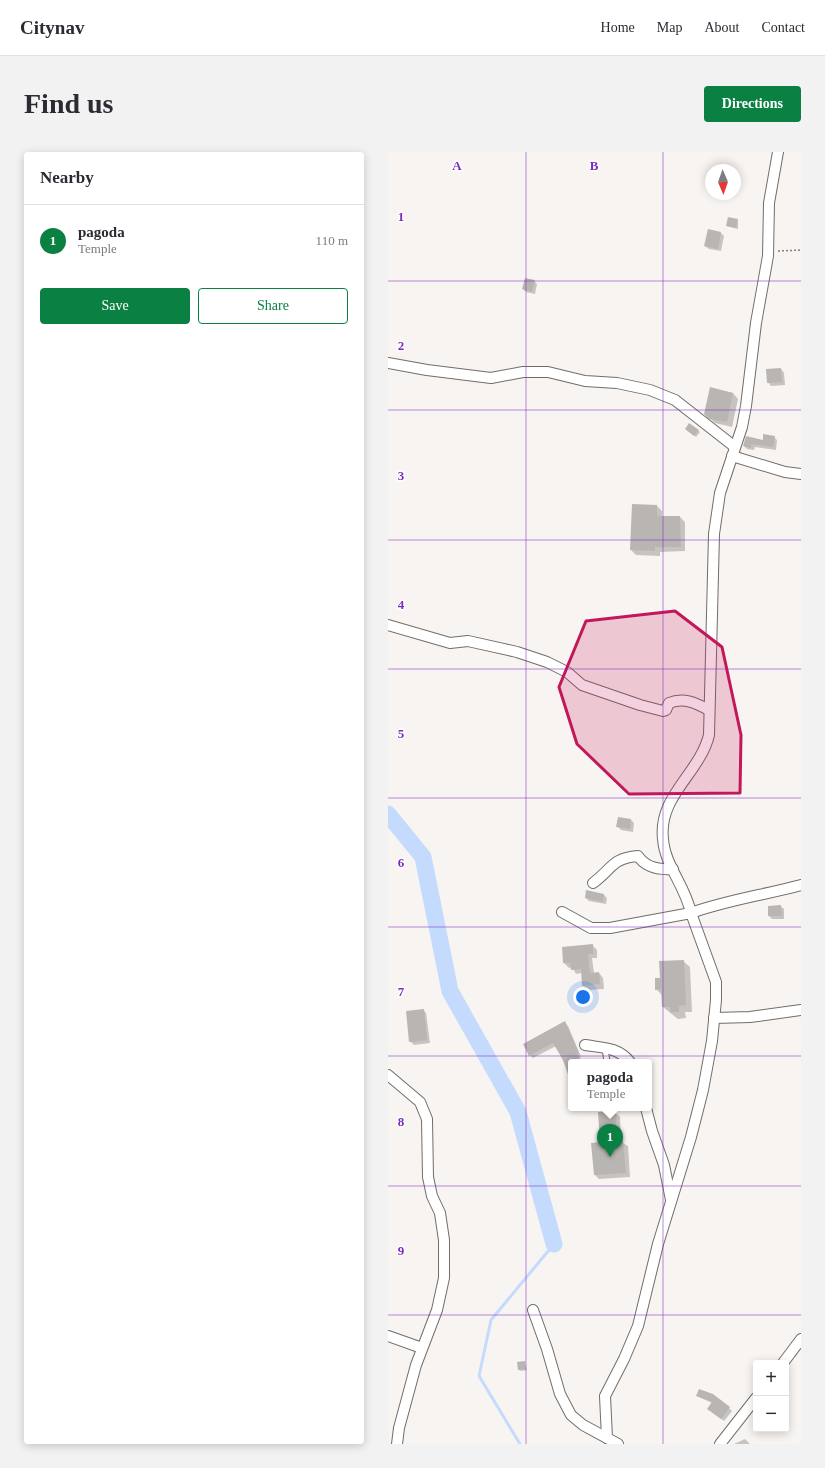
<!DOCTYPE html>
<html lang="en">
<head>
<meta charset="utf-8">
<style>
	body { margin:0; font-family:Georgia,serif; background:#f2f2f3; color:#2b2b33 }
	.controls { position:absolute; right:12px; bottom:12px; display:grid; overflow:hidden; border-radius:4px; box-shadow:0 2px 10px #0003 }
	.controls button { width:36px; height:36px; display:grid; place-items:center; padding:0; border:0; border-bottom:1px solid #e1e1e2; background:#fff; color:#2b2b33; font:20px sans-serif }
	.compass { position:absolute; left:317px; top:12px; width:36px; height:36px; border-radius:50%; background:#fff; box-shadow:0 2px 10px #0003; rotate:178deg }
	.you { position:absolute; left:195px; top:845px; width:14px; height:14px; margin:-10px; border:3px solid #fff; border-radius:50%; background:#1a73e8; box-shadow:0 0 0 6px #1a73e833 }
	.badge { display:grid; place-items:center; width:26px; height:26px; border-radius:50%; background:#0b8043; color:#fff; font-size:13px; font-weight:700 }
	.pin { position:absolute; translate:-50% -33px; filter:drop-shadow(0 1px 2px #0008) }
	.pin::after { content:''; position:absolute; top:21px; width:14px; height:12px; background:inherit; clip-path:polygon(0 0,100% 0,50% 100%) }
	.popup { position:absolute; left:180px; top:907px; width:84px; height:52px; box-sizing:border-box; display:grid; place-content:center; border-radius:4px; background:#fff; filter:drop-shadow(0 1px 3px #0005); font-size:13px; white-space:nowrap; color:#7c7c81 }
	.popup b { font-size:15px; color:#2b2b33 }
	.popup::after { content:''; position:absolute; left:50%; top:100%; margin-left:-8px; border:8px solid transparent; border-top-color:#fff }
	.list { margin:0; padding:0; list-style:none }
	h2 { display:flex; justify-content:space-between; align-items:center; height:52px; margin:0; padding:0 16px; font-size:17px }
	h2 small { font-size:13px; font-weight:400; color:#7c7c81 }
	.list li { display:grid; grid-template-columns:26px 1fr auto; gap:12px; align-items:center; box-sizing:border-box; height:72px; padding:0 16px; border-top:1px solid #e1e1e2 }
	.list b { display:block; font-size:15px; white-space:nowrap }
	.list p { margin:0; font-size:13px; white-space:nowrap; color:#7c7c81 }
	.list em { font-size:13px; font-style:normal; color:#7c7c81 }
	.actions { display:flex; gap:8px; padding:12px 16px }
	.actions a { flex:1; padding:9px 0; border:1px solid #0b8043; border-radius:4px; text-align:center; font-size:14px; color:#0b8043 }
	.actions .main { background:#0b8043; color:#fff }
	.map { position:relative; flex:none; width:413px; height:1292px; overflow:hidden; border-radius:4px }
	header { display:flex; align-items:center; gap:24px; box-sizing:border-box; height:56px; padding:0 20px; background:#fff; border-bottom:1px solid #e1e1e2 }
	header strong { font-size:19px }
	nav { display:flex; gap:22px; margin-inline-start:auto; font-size:14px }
	.intro { display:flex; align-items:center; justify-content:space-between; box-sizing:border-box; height:96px; padding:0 24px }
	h1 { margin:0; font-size:28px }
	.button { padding:10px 18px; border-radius:4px; background:#0b8043; color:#fff; font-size:14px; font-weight:700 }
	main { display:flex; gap:24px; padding:0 24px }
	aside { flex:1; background:#fff; border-radius:4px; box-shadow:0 2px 10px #0003 }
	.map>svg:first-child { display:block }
</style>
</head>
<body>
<header>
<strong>Citynav</strong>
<nav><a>Home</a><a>Map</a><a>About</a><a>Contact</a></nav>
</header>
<div class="intro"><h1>Find us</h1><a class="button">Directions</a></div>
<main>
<aside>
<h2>Nearby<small></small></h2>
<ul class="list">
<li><span class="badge">1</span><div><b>pagoda</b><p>Temple</p></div><em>110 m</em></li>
</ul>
<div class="actions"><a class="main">Save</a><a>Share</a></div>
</aside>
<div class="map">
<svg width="413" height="1292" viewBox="0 0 413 1292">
	<rect width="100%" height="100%" fill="#f8f4f1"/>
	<!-- shadow -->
	<g fill="#0003">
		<path d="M350,68V77L339,74Z"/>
		<path d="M333,81L336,84L333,99L321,97L317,94Z"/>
		<path d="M146,129L149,132L147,142L138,140L135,137Z"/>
		<path d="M393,217L396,221L397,233L383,234L380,230Z"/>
		<path d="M323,236L345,241L350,247L344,275L327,271L317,262Z"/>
		<path d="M301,272L312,280L308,285L299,278Z"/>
		<path d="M386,285L389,288L388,298L367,295L366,298L359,297L356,294Z"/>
		<path d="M269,354L274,359V365H292L297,370V399L272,400V404L248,403L243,398Z"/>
		<path d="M243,668L246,671L245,680L233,678L229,674Z"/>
		<path d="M216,743L219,746L218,752L201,749L198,746Z"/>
		<path d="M392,754L396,757V767H384L381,764V755Z"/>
		<path d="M204,793L209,798V806H204L206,821H211L215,826L216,837L200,838L195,833L194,821L188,822L184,815L181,816L176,811L175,796Z"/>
		<path d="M295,809L302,815L304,860H297L298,866L290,867L275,855L274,843L268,837L273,827Z"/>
		<path d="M35,858L38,861L42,891L26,893L22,889Z"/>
		<path d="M177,871L180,874L193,905H192L193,910H183V925L168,894L145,906L142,903Z"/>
		<path d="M227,960L232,965L233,990L240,994L242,1025L211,1027L207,1023L213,991Z"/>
		<path d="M136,1210L139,1218L133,1219L131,1218Z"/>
		<path d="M309,1244L341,1256L344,1259L336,1269L323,1259L324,1251Z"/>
		<path d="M357,1287L362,1292H346Z"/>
	</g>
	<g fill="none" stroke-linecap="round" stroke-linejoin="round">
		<!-- stream -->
		<path stroke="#c4dbfe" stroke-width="3" d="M132,1292L91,1224L103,1168L166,1092"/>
		<!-- river -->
		<path stroke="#c4dbfe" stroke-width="17" d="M0,662L35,705L62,839L130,960L166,1092"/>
	</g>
	<!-- building -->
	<g fill="#b9b5b2">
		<path d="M340,65L350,67L348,76L338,74Z"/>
		<path d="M320,77L333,80L330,97L316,94Z"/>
		<path d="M137,126L147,128L144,140L134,137Z"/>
		<path d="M393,216L394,230L379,231L378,217Z"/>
		<path d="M322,235L345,241L339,270L321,267L316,262Z"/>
		<path d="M301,271L311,278L306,284L297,277Z"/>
		<path d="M375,282L387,284L385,295L363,292V296L355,294L358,284L375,288Z"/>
		<path d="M244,352L269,353V364H292L293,395H267V399L242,398Z"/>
		<path d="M230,665L243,667L242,677L228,675Z"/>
		<path d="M198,738L216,742L215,750L197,746Z"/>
		<path d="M393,753L394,764H380V754Z"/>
		<path d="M205,792V802H200L202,821L211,820L212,832L194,834L193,817L183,818L182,811H175L174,795Z"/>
		<path d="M296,808L298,853L291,854V860H282V855H274L273,837L267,838V826H272L271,809Z"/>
		<path d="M36,857L39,888L21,890L18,859Z"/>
		<path d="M177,869L191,901L189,902L192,910H183L182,928L175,908L165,891L141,904L135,892Z"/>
		<path d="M228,959L229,989H235L238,1021L206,1023L203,991L212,990L210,960Z"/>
		<path d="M137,1209L138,1217L130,1218L129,1210Z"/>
		<path d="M311,1237L325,1242L342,1255L333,1267L319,1257L324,1250L308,1244Z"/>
	</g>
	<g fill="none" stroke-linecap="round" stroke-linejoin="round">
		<defs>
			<path id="service" d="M217,896L219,910"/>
			<g id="minor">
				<path d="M390,0L381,51L380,104L368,171L358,254L354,275L332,341L326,382L321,583C312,621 270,644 275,687C277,714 297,733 303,761C339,748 376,743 413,733"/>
				<path d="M0,211L39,218L103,226L135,220H160L197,229L229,231L262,238L287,248L347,295"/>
				<path d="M344,304L397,320L413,322"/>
				<path d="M0,473L62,491L80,489L129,500L159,510L179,520L194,533L252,553L275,559L278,558L281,551C296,545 308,551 321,558"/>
				<path d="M205,731C224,717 224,706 250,704C258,716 271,718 285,717"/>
				<path d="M174,760L203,776H222L303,761L328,830V848L324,889L315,938L303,985L270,1092L250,1174L236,1207L217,1244L219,1286"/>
				<path d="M326,866L362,865L413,858"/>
				<path d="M197,893C215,896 230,895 242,910"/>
				<path d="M0,923L32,950L39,967L40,1025L44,1044L52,1061L56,1088V1126L49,1158L28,1213L11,1276L9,1292"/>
				<path d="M258,956L264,979L276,1013L283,1048"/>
				<path d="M145,1158L159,1197L172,1242L183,1263L195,1273L230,1292"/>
				<path d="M0,1184L34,1196"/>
				<path d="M395,1211L413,1187"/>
				<path d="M332,1292L368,1246"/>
			</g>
		</defs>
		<!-- service casing -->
		<use href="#service" stroke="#716d6a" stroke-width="7"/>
		<!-- minor casing -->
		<use href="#minor" stroke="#716d6a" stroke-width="12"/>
		<!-- path -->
		<path stroke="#817e7d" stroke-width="1.5" stroke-dasharray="2 2" stroke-linecap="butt" d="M390,99L413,98"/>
		<!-- service -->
		<use href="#service" stroke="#fff" stroke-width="5"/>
		<!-- minor -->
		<use href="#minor" stroke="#fff" stroke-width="10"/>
	</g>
	<!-- marked area -->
	<path fill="#c2185b" fill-opacity="0.2" stroke="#c2185b" stroke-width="3" stroke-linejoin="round" d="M287,459L334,495L353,583L352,641L241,642L189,592L171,535L198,469Z"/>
	<!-- grid -->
	<path fill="none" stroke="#7b2cbf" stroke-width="1" stroke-opacity="0.55" d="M138,0V1292M275,0V1292M0,129H413M0,258H413M0,388H413M0,517H413M0,646H413M0,775H413M0,904H413M0,1034H413M0,1163H413"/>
	<g font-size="13" text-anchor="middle" font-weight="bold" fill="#7b2cbf" stroke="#fff" stroke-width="3" stroke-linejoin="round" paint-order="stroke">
		<text x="69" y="18">A</text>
		<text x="206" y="18">B</text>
		<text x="13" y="69">1</text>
		<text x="13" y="198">2</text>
		<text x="13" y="328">3</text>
		<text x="13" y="457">4</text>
		<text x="13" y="586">5</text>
		<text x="13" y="715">6</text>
		<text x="13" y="844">7</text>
		<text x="13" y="974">8</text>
		<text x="13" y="1103">9</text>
	</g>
</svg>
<div class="controls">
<button>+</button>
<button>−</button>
</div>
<svg class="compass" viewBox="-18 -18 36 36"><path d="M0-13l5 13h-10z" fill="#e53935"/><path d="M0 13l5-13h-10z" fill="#7c7c81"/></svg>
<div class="you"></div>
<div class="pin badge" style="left:222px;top:1005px">1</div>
<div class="popup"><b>pagoda</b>Temple</div>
</div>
</main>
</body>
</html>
